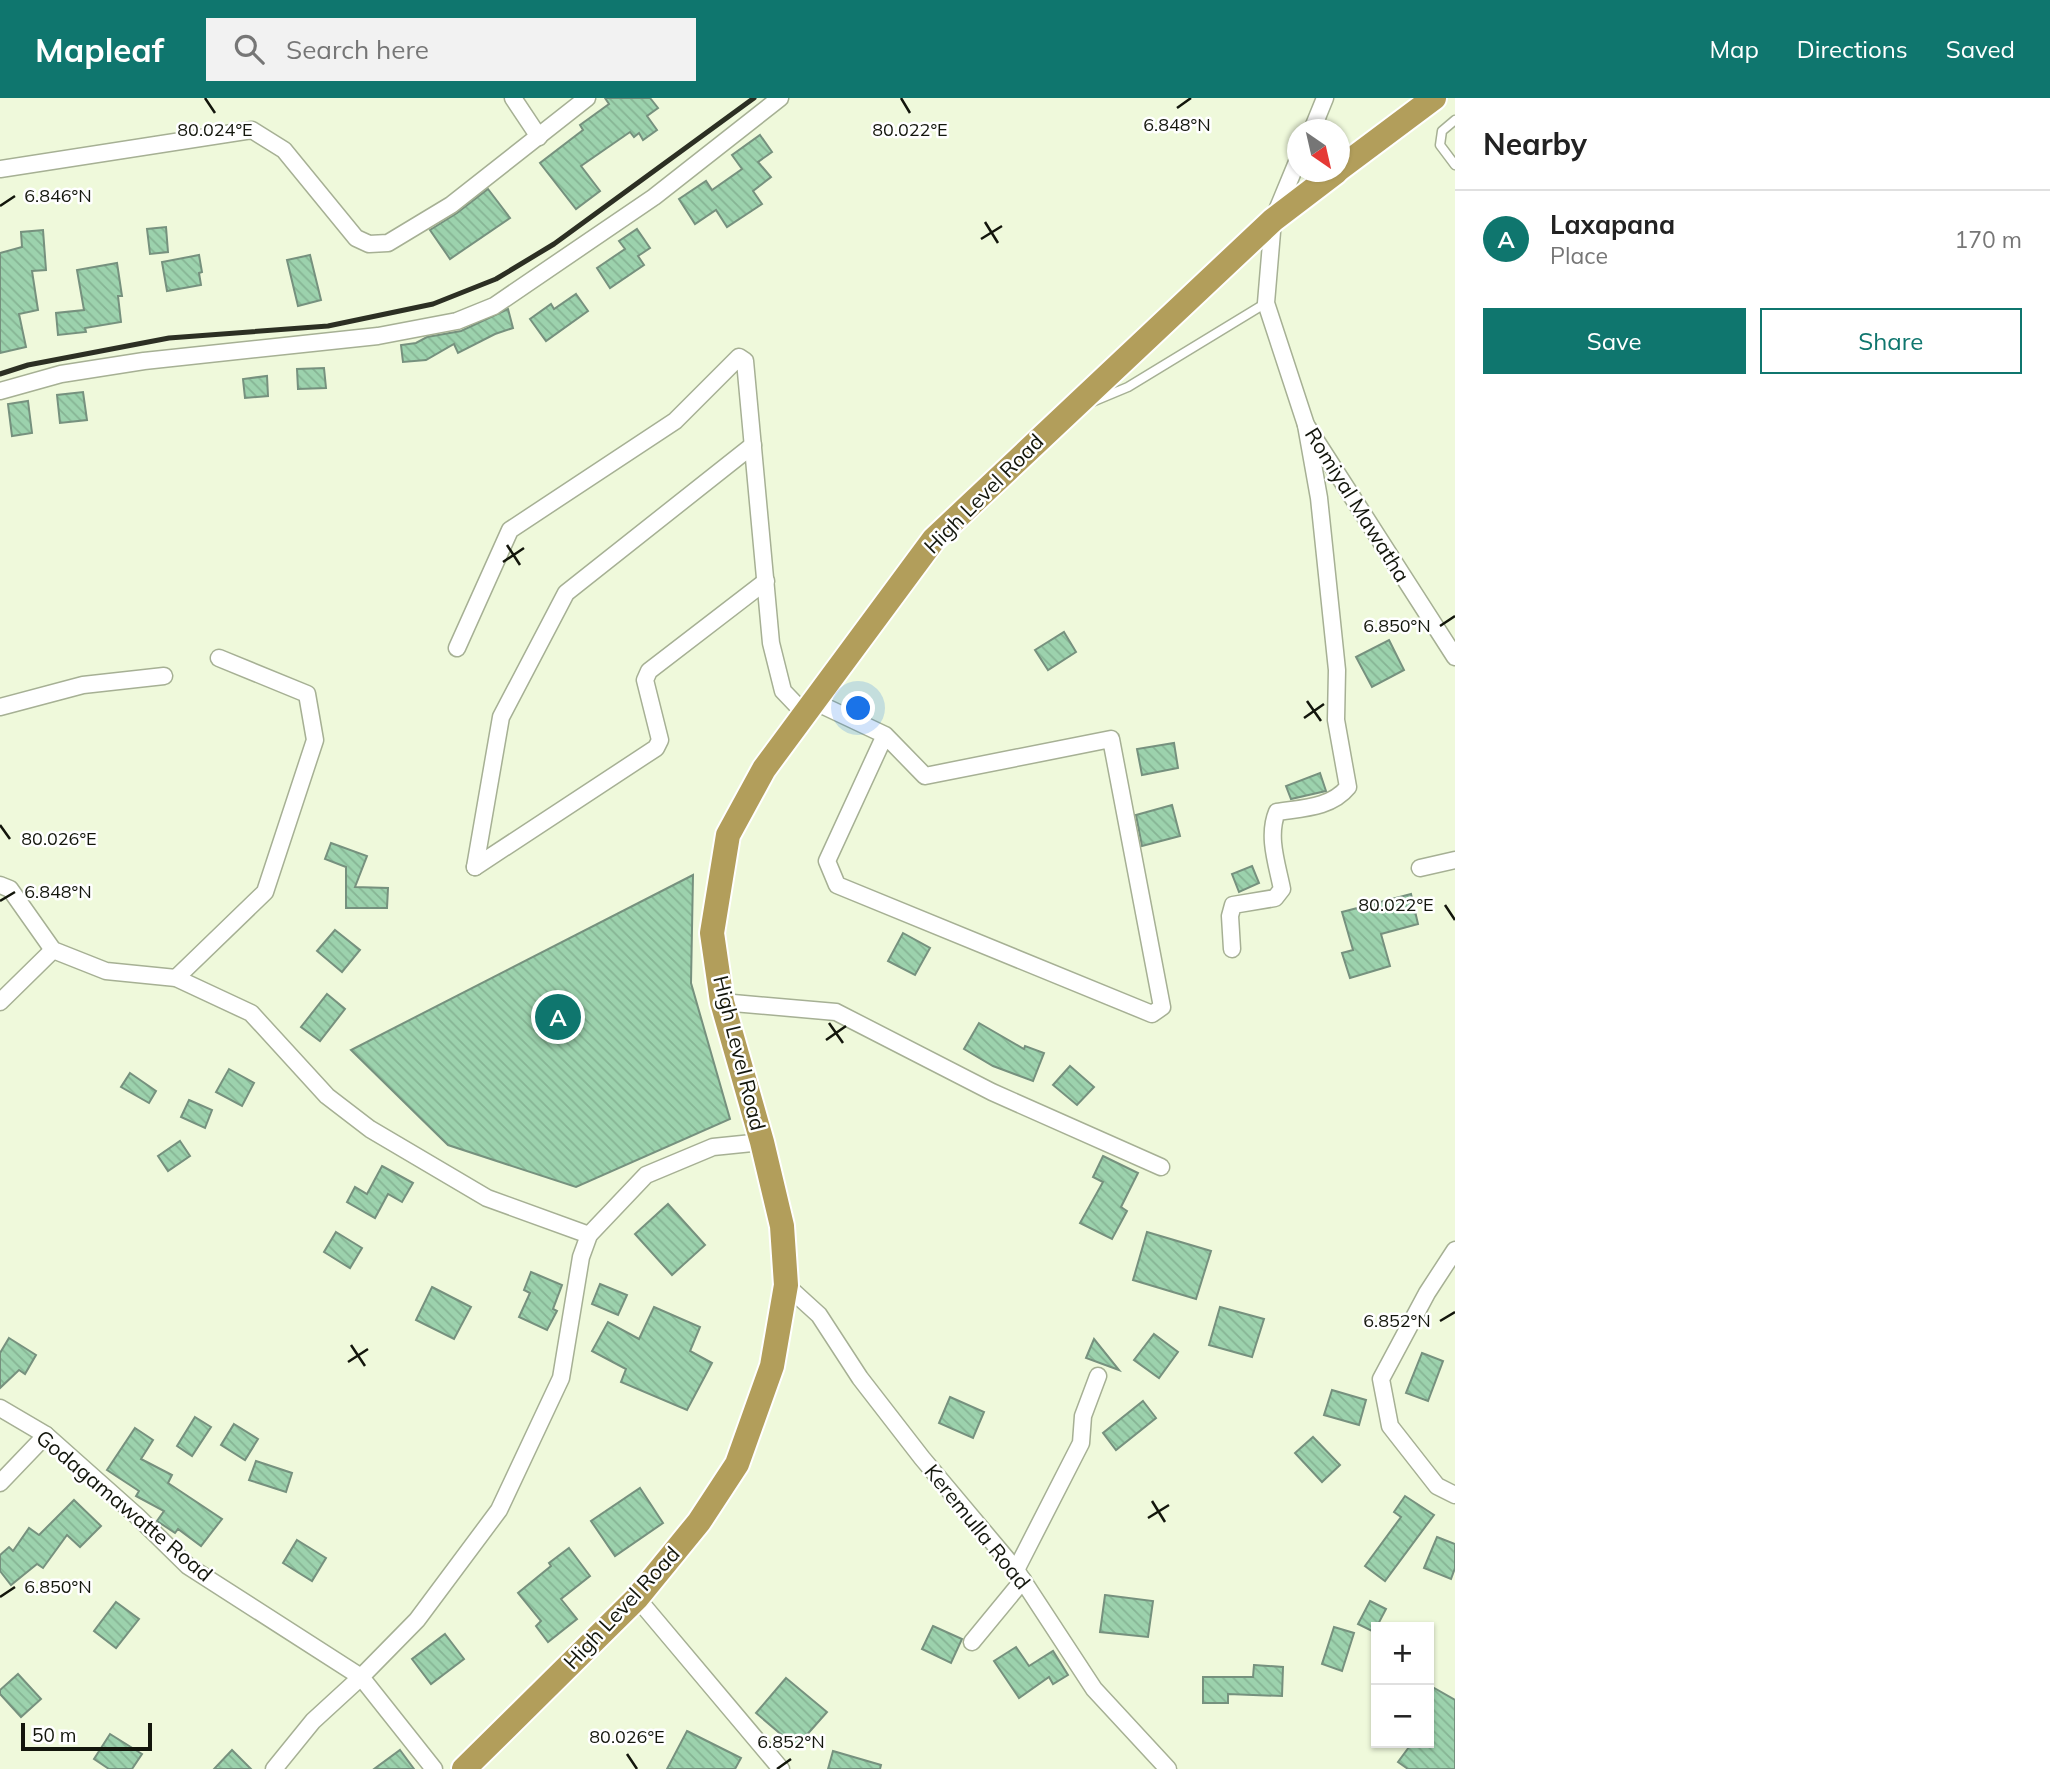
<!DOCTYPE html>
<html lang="en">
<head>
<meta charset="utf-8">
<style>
	body { margin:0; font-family:Mulish,sans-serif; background:#f2f2f2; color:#222 }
	.controls { position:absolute; right:21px; bottom:21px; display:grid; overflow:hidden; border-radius:0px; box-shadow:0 2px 5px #0004 }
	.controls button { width:63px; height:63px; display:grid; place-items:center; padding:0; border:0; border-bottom:2px solid #e0e0e0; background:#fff; color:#222; font:35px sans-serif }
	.compass { position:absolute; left:1287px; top:21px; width:63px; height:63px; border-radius:50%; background:#fff; box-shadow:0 2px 5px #0004; rotate:146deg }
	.scale { position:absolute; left:21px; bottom:18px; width:131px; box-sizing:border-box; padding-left:7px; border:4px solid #13160c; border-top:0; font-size:19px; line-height:24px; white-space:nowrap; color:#13160c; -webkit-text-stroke:5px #fff; paint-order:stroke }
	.you { position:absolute; left:859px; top:611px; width:24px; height:24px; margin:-18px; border:5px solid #fff; border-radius:50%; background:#1a73e8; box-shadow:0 0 0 10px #1a73e833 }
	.badge { display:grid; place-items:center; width:46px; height:46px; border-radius:50%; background:#0f766e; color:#fff; font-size:23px; font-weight:700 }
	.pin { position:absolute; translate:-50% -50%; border:4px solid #fff; box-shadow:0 2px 7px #0006 }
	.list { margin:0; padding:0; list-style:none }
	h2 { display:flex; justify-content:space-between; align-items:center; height:91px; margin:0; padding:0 28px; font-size:30px }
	h2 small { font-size:23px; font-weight:400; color:#767676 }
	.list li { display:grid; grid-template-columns:46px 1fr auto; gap:21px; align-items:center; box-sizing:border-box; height:98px; padding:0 28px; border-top:2px solid #e0e0e0 }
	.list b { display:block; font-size:26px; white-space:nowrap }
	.list p { margin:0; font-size:23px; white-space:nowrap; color:#767676 }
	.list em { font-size:23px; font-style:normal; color:#767676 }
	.actions { display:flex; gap:14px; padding:21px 28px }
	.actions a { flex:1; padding:16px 0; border:2px solid #0f766e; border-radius:0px; text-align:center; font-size:24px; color:#0f766e }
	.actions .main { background:#0f766e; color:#fff }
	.icon { flex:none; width:38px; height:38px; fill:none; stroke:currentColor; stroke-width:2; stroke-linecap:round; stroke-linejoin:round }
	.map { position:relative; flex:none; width:1455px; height:1671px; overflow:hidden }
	header { display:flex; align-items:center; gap:42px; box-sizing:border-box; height:98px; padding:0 35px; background:#0f766e; color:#fff }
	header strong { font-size:33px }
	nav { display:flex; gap:38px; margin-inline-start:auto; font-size:24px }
	.search { width:490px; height:63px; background:#f2f2f2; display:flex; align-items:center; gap:18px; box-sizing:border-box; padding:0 24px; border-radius:0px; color:#767676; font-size:26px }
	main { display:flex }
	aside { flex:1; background:#fff }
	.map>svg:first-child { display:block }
</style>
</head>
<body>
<header>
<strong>Mapleaf</strong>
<div class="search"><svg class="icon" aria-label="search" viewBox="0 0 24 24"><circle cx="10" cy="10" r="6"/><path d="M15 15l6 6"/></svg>Search here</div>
<nav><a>Map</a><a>Directions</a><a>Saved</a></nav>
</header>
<main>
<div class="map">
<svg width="1455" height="1671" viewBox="0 0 1455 1671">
	<defs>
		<pattern id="building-back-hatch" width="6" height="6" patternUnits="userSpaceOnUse" patternTransform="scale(1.75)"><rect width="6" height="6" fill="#9cd2ad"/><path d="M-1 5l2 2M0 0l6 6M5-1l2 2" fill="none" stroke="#86b494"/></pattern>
	</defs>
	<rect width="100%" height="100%" fill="#eff9db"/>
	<!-- building -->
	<g fill="url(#building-back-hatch)" stroke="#76917e" stroke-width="2">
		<path d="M605,0H650L658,10L647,18L657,32L643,42L639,35L634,39L630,34L581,68L600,93L576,111L540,65L583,32L580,27L609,6Z"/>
		<path d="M760,37L772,54L758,64L771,79L753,93L762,106L727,129L716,112L695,126L679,101L706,83L712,92L742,71L732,57Z"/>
		<path d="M488,91L510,120L450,161L430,132L457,115Z"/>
		<path d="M166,129L168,154L150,156L147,131Z"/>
		<path d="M637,131L650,150L638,158L644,167L610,190L597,170L625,151L619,143Z"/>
		<path d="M43,132L46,172L32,173L38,212L19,216L26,249L0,255V155L22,149L21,134Z"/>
		<path d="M199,157L202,174L199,175L201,187L167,193L162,164Z"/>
		<path d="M310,157L321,202L298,208L287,162Z"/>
		<path d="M117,165L122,198H118L121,224L85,230L86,234L58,237L56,215L84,212L77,172Z"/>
		<path d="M576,196L588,213L546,243L530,221L551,206L554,211Z"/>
		<path d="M508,211L513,230L495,236L458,255L454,246L426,262L403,264L401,247L416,245L427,239L461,233Z"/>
		<path d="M324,270L326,290L298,291L297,271Z"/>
		<path d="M267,278L268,298L245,300L243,281Z"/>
		<path d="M83,294L87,322L60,325L57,297Z"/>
		<path d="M28,303L32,335L12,338L8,306Z"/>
		<path d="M1064,534L1076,554L1048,572L1035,552Z"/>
		<path d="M1389,542L1404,572L1372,589L1356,559Z"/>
		<path d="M1174,645L1178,670L1142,677L1137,651Z"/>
		<path d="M1320,675L1326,693L1291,701L1286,688Z"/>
		<path d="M1172,707L1180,738L1142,748L1136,717Z"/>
		<path d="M331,745L367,758L355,789L388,790L387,810H346V769L325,761Z"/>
		<path d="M1252,768L1259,785L1239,794L1232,776Z"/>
		<path d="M693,777L691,885L730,1021L576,1089L448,1047L351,952Z"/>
		<path d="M1411,796L1418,826L1381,836L1390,868L1350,880L1342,855L1353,852L1342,814Z"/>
		<path d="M335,832L360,852L342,874L317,853Z"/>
		<path d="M903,835L930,850L915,877L888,863Z"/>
		<path d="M327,896L345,911L320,943L301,929Z"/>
		<path d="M979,925L1024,951L1025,948L1044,955L1033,983L993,968L964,951Z"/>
		<path d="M1070,968L1094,989L1077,1007L1053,987Z"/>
		<path d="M229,971L254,985L242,1008L216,994Z"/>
		<path d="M130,975L156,993L149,1005L121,989Z"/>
		<path d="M189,1002L212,1012L205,1030L181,1019Z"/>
		<path d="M180,1043L190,1058L168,1073L158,1058Z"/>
		<path d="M1103,1058L1138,1075L1121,1109L1127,1113L1112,1141L1080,1125L1103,1084L1093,1079Z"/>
		<path d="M382,1068L413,1085L402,1104L388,1096L375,1120L347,1104L355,1089L367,1096Z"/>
		<path d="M668,1106L705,1147L672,1177L635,1136Z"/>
		<path d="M336,1134L362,1150L350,1170L324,1154Z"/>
		<path d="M1147,1134L1211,1153L1196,1201L1133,1182Z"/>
		<path d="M531,1174L562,1187L553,1211L557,1213L547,1232L519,1219L530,1195L524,1192Z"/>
		<path d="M600,1186L627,1197L618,1217L592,1206Z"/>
		<path d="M432,1189L471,1209L454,1241L416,1222Z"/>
		<path d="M654,1209L700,1229L690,1253L712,1265L687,1312L621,1284L626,1271L592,1253L608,1224L639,1241Z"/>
		<path d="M1220,1209L1264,1221L1252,1259L1209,1247Z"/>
		<path d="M1154,1236L1178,1254L1159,1280L1134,1262Z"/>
		<path d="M9,1240L36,1257L25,1276L19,1272L0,1290V1255Z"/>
		<path d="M1094,1241L1119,1272L1086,1260Z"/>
		<path d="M1422,1255L1443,1263L1428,1303L1406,1295Z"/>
		<path d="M1332,1292L1366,1302L1359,1327L1324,1317Z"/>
		<path d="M950,1299L984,1314L973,1340L939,1325Z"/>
		<path d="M1143,1303L1156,1320L1116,1352L1103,1335Z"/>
		<path d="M195,1319L211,1329L192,1358L177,1348Z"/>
		<path d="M234,1326L258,1341L245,1362L221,1347Z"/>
		<path d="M135,1330L153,1342L141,1361L172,1377L168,1385L222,1421L201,1448L178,1431L175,1435L157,1423L164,1413L136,1398L139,1393L107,1372Z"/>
		<path d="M1313,1339L1340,1367L1322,1384L1295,1355Z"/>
		<path d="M256,1363L292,1375L286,1394L249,1382Z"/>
		<path d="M640,1390L663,1425L615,1458L591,1423Z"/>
		<path d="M1405,1398L1434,1417L1385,1483L1365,1468L1401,1419L1394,1414Z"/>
		<path d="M74,1402L101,1428L80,1449L67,1437L43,1470L37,1466L11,1487L0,1473V1457L9,1449L13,1453L29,1430L39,1437Z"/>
		<path d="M1437,1439L1455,1446V1470L1451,1481L1424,1470Z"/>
		<path d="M297,1442L326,1460L312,1483L283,1465Z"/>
		<path d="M569,1450L590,1478L561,1501L577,1521L548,1544L536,1528L541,1523L518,1495L551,1468L549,1465Z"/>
		<path d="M1105,1497L1153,1503L1148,1539L1100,1534Z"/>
		<path d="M1370,1503L1386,1511L1374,1534L1358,1526Z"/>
		<path d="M116,1504L139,1521L116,1550L94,1533Z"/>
		<path d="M933,1528L962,1541L951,1565L922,1551Z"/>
		<path d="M1334,1529L1354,1535L1342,1573L1322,1566Z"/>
		<path d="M445,1536L464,1561L431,1586L412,1561Z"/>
		<path d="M1016,1549L1029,1568L1053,1553L1068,1577L1053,1586L1049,1579L1019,1600L994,1563Z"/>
		<path d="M1254,1567L1283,1569L1282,1598L1228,1596V1605H1203V1579H1253Z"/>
		<path d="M18,1576L41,1601L21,1619L0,1596V1592Z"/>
		<path d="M786,1580L827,1614L796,1649L756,1615Z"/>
		<path d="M1429,1587L1455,1602V1671H1408L1398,1664L1412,1645H1429Z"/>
		<path d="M687,1633L741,1660L735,1671H667Z"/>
		<path d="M110,1636L142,1656L132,1671H109L94,1661Z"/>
		<path d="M232,1652L251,1671H214Z"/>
		<path d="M400,1652L414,1671H374Z"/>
		<path d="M833,1653L881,1667L880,1671H828Z"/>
	</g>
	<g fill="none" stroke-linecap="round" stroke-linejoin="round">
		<defs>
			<g id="service">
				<path d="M1455,22L1442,33L1440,47L1455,67"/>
				<path d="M1092,304L1128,289L1266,205"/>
			</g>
			<g id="minor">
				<path d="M513,0L539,39"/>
				<path d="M1312,32L1325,0"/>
				<path d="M1297,64L1273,122L1266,205L1306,327L1455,559"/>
				<path d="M0,71L252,32L284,52L356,140L369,146L388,145L451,107L587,0"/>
				<path d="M0,293L61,276L144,263L378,238L457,223L494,208L654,99L780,0"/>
				<path d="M457,550L510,432L675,323L739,259L745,263L771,545L783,593L804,615"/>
				<path d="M813,603L885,637L925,678L1111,641L1162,909L1152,916L837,787L827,763L885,637"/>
				<path d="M0,609L83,587L164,578"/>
				<path d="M475,769L501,619L566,495L753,347"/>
				<path d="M475,769L656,650L660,642L645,582L649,573L766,483"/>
				<path d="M1420,770L1455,762"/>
				<path d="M0,787L10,791L53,852L106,873L176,880L251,915L327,998L370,1031L487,1100L589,1137"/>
				<path d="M1232,851L1230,818L1233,807L1275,800L1282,791C1277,766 1267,738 1277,714C1302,710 1331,710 1348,689L1336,622L1337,572L1319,400L1306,327"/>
				<path d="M176,880L265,794L315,642L307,596L219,560"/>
				<path d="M0,904L53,852"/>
				<path d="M722,904L836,914L992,994L1161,1069"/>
				<path d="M1455,1152L1427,1195L1381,1281L1390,1328L1437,1388L1455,1397"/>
				<path d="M786,1187L819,1217L860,1280L922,1360L1016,1472L1094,1591L1168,1671"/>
				<path d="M0,1310L46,1337L137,1418L188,1468L361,1579L434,1671"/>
				<path d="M0,1385L46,1337"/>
				<path d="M1016,1472L1081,1345L1083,1318L1098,1278"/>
				<path d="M637,1500L781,1671"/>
				<path d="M972,1544L1023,1482"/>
				<path d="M274,1671L313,1623L361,1579L417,1522L499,1412L561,1280L581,1159L589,1137L646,1077L713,1049L762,1044"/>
			</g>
			<g id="trunk">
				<path d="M1339,71L1434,0"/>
				<path d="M464,1671L637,1500L699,1424L737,1366L772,1268L786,1187L782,1128L762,1044L722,904L712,835L728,737L764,671L934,441L1273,122L1336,74"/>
			</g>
		</defs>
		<!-- service casing -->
		<use href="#service" stroke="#a6b094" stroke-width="11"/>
		<!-- minor casing -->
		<use href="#minor" stroke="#a6b094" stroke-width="19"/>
		<!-- trunk casing -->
		<use href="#trunk" stroke="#fff" stroke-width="28"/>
		<!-- service -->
		<use href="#service" stroke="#fff" stroke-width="8"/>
		<!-- minor -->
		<use href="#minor" stroke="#fff" stroke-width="16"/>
		<!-- trunk -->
		<use href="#trunk" stroke="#b29e5b" stroke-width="24"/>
		<!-- rail -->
		<path stroke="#2c2f23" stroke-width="5" d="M0,276L28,267L169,240L328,228L433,206L496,181L554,146L754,0"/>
	</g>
	<!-- ticks -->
	<path fill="none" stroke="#13160c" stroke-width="2.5" d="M205,0L215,15M901,0L910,15M1177,10L1191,0M0,108L15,98M985,124L998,145M981,141L1002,128M507,447L520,467M503,464L524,450M1440,528L1455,518M1307,603L1321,623M1304,620L1324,606M0,727L10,741M0,803L15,794M1445,807L1455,822M829,925L843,945M826,942L846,928M1440,1223L1455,1214M351,1247L365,1268M348,1264L368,1251M1152,1403L1165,1424M1148,1420L1169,1407M0,1499L15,1489M627,1656L637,1671M777,1671L791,1661"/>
	<g text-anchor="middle" stroke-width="5" stroke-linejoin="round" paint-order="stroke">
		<!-- street labels -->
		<g font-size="21" fill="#13160c" stroke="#fff">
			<text transform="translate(984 396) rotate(-45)" y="7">High Level Road</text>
			<text transform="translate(1357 407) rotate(58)" y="7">Romiyal Mawatha</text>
			<text transform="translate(739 955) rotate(76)" y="7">High Level Road</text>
			<text transform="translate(124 1408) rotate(40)" y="7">Godagamawatte Road</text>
			<text transform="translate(977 1429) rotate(51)" y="7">Keremulla Road</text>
			<text transform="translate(622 1510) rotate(-47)" y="7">High Level Road</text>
		</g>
	</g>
	<g font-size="18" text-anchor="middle" fill="#13160c" stroke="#fff" stroke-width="5" stroke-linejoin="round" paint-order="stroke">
		<text x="1177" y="33">6.848°N</text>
		<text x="910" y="38">80.022°E</text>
		<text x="215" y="38">80.024°E</text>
		<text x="58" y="104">6.846°N</text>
		<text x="1397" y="534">6.850°N</text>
		<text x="59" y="747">80.026°E</text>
		<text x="58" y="800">6.848°N</text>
		<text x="1396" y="813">80.022°E</text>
		<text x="1397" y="1229">6.852°N</text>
		<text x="58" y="1495">6.850°N</text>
		<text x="627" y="1645">80.026°E</text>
		<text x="791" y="1650">6.852°N</text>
	</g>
</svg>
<div class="controls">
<button>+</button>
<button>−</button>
</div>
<svg class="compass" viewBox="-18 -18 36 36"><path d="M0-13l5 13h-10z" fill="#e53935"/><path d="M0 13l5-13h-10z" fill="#767676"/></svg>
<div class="scale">50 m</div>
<div class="you"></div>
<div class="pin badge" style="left:558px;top:919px">A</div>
</div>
<aside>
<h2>Nearby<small></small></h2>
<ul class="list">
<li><span class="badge">A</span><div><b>Laxapana</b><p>Place</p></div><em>170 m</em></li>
</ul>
<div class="actions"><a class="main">Save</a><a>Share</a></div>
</aside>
</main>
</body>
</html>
